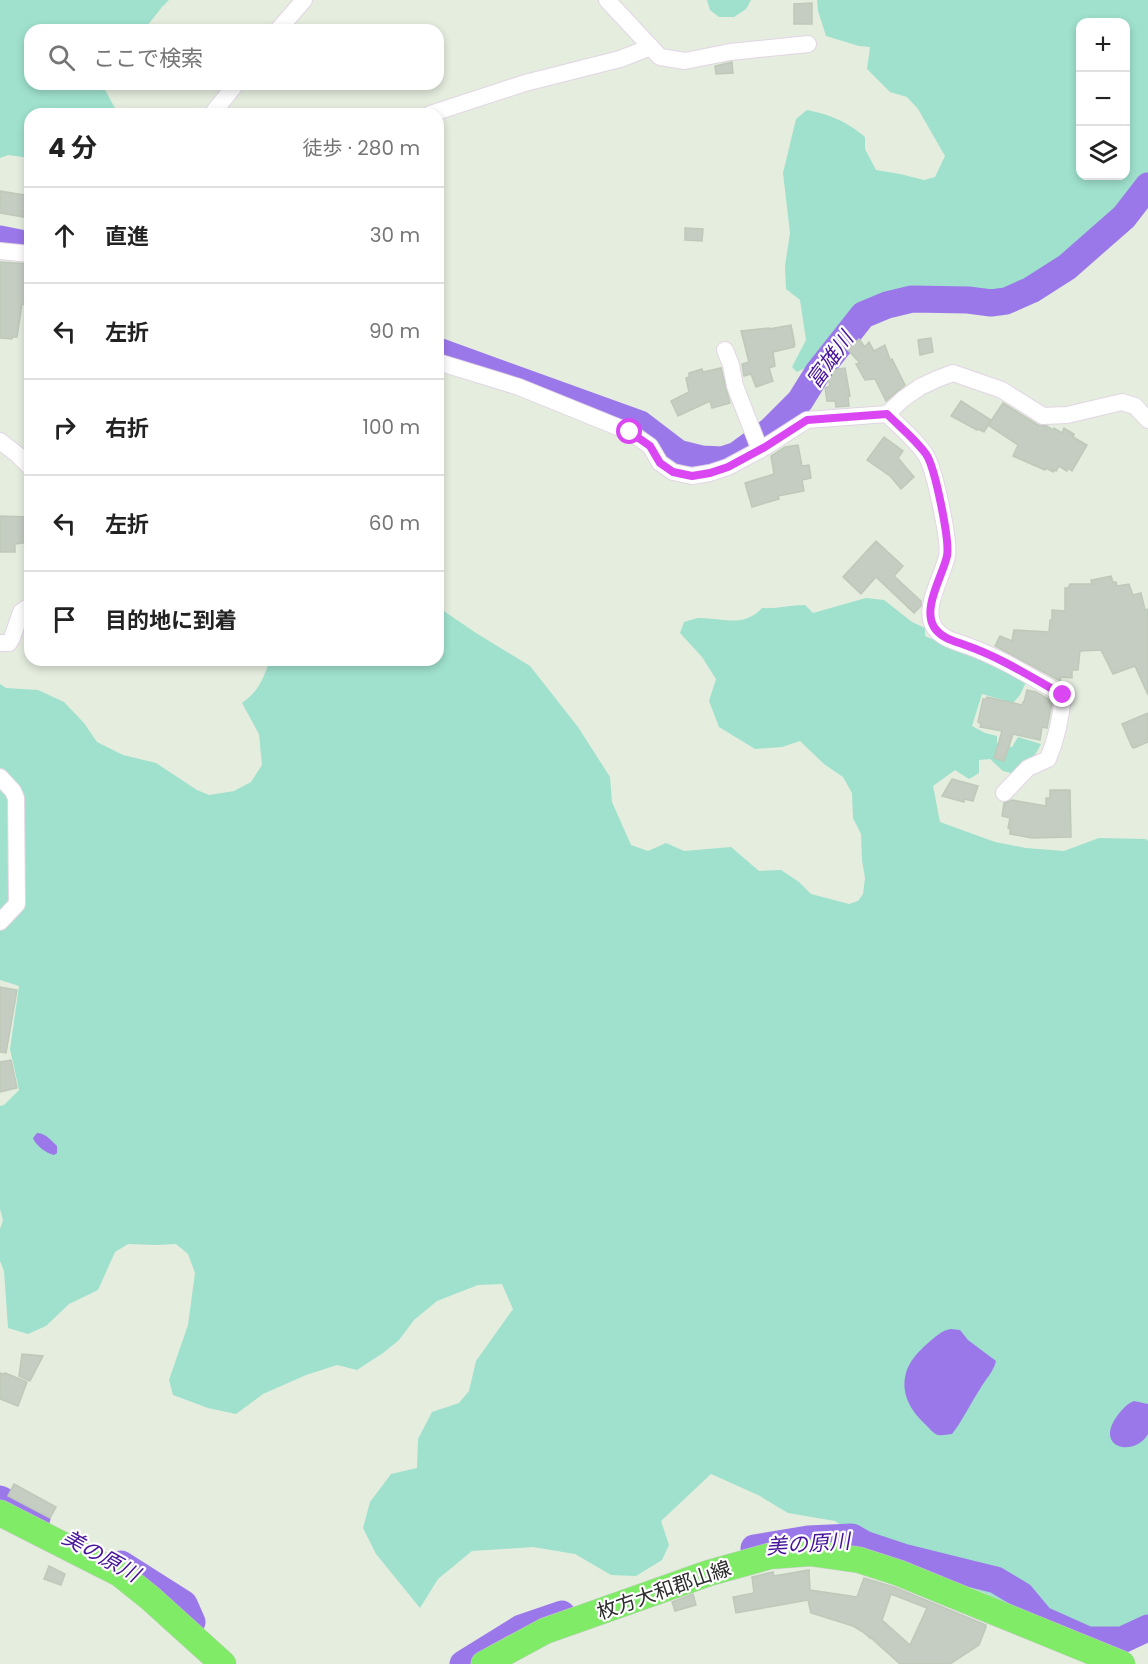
<!DOCTYPE html>
<html lang="ja">
<head>
<meta charset="utf-8">
<style>
	body { margin:0; font-family:Poppins,"Noto Sans JP",sans-serif; background:#f2f2f2; color:#222 }
	.controls { position:absolute; right:18px; top:18px; display:grid; overflow:hidden; border-radius:12px; box-shadow:0 3px 9px #0003 }
	.controls button { width:54px; height:54px; display:grid; place-items:center; padding:0; border:0; border-bottom:2px solid #e0e0e0; background:#fff; color:#222; font:30px sans-serif }
	.stop { position:absolute; width:18px; height:18px; margin:-14px; border:4px solid #da47f2; border-radius:50%; background:#fff }
	.stop.end { background:#da47f2; border-color:#fff; box-shadow:0 2px 6px #0008 }
	.list { margin:0; padding:0; list-style:none }
	h2 { display:flex; justify-content:space-between; align-items:center; height:78px; margin:0; padding:0 24px; font-size:26px }
	h2 small { font-size:20px; font-weight:400; color:#767676 }
	.list li { display:grid; grid-template-columns:39px 1fr auto; gap:18px; align-items:center; box-sizing:border-box; height:96px; padding:0 24px; border-top:2px solid #e0e0e0 }
	.list b { display:block; font-size:22px; white-space:nowrap }
	.list em { font-size:20px; font-style:normal; color:#767676 }
	.icon { flex:none; width:33px; height:33px; fill:none; stroke:currentColor; stroke-width:2; stroke-linecap:round; stroke-linejoin:round }
	.map { position:relative; flex:none; width:1148px; height:1664px; overflow:hidden }
	.search { position:absolute; background:#fff; box-shadow:0 3px 9px #0003; left:24px; top:24px; width:420px; height:66px; display:flex; align-items:center; gap:15px; box-sizing:border-box; padding:0 21px; border-radius:18px; color:#767676; font-size:22px }
	.panel { position:absolute; background:#fff; box-shadow:0 3px 9px #0003; left:24px; top:108px; width:420px; height:558px; border-radius:18px }
	.map>svg:first-child { display:block }
</style>
</head>
<body>
<div class="map">
<svg width="1148" height="1664" viewBox="0 0 1148 1664">
	<rect width="100%" height="100%" fill="#e5eddf"/>
	<!-- green -->
	<g fill="#9fe1cd" fill-rule="evenodd">
		<path d="M0,0H169L162,7L144,30H30V84H106L104,88L116,110V114H30V158L8,155L0,158Z"/>
		<path d="M707,0H751L746,9L734,17H719L710,10Z"/>
		<path d="M817,0H1148V184L1144,186L1116,219L1080,253L1024,289L994,294L954,296L925,292L878,299L847,315L824,352L811,365L797,372L792,367L806,340L800,300L786,289L785,266L790,233L783,173L796,119L807,110C831,115 846,121 865,137V149L876,170L900,174L924,180L935,177L945,156L918,109L907,97L890,92L867,69L870,47L859,46L826,36L818,11ZM1126,22V176H1080V22Z"/>
		<path d="M866,598L884,600L912,622L925,628V636L1027,680L1020,695L1013,703L982,694L972,726L985,733L997,736V743L1012,747L1018,737L1041,744C1035,757 1026,765 1015,774L1003,771L990,759L979,760V773L969,779L955,770L933,786L940,822L995,842L1026,848L1064,851L1099,838L1146,839L1148,841V1625L1120,1642L1078,1640L1027,1618L987,1594L884,1554L835,1521L788,1513L758,1495L711,1474L661,1521L669,1545L662,1560L636,1576L611,1575L575,1554L533,1547L472,1551L438,1579L420,1608L376,1554L363,1528L370,1502L391,1474L417,1468L418,1439L432,1412L459,1403L469,1391L476,1361L513,1309L502,1284L478,1285L437,1301L414,1320L399,1340L383,1353L357,1370L337,1365L306,1375L263,1394L236,1414L208,1408L173,1395L169,1380L188,1325L195,1273L188,1254L176,1244L156,1245L128,1244L115,1252L98,1290L69,1304L46,1326L28,1334L8,1328L4,1271L0,1261V1229L3,1220L0,1209V1106L4,1105L19,1090L10,1049L19,986L0,980V684L6,688L38,690L64,702L84,723L97,742L123,755L156,763L197,790L209,795L234,791L251,782L262,765L259,734L242,703C259,691 263,679 270,660H438V607L476,633L530,666L578,727L610,777L612,802L631,845L648,851L666,843L684,851L731,847L759,871L781,870L799,882L811,894L849,904L858,901L863,894L865,878L862,860L861,834L853,818L852,793L843,777L824,764L800,741L782,747L755,749L719,727L709,701L716,679L702,657L680,633L684,622C688,621 693,619 698,618C720,617 743,629 762,608C776,609 791,605 805,605L813,613Z"/>
	</g>
	<!-- water -->
	<g fill="#9b78ea">
		<path d="M37,1133C45,1133 51,1140 57,1146V1153L54,1155C46,1153 36,1146 33,1138Z"/>
		<path d="M951,1329L960,1330L968,1340L996,1361C994,1371 985,1380 980,1389C970,1404 963,1420 952,1434C948,1434 942,1436 938,1435C934,1434 930,1429 927,1426C912,1412 900,1395 906,1373C909,1361 919,1351 928,1343C935,1337 942,1330 951,1329Z"/>
		<path d="M1134,1401L1148,1404V1434C1134,1458 1094,1448 1117,1416C1122,1410 1126,1404 1134,1401Z"/>
	</g>
	<g fill="none" stroke-linecap="round" stroke-linejoin="round">
		<!-- river -->
		<g stroke="#9b78ea" stroke-width="27">
			<path d="M0,239L30,245"/>
			<path d="M438,351L640,424L678,453L702,459L722,460L737,455L770,431L800,401L818,372L863,315L887,305L912,299L968,300L991,303L1006,301L1031,290L1067,267L1124,217L1148,186"/>
			<path d="M0,1499L37,1518"/>
			<path d="M754,1548L808,1539L852,1537L864,1544L903,1557L996,1580L1021,1595L1041,1619L1088,1640H1122L1148,1628"/>
			<path d="M121,1564L184,1604L192,1622"/>
			<path d="M463,1664L521,1628L562,1614"/>
		</g>
	</g>
	<!-- building -->
	<g fill="#c5ccc2" stroke="#bec9b9" stroke-width="1.5" fill-rule="evenodd">
		<path d="M812,3V24H794V4Z"/>
		<path d="M732,62L733,73L716,74L715,66Z"/>
		<path d="M0,191L30,196V218L0,213Z"/>
		<path d="M685,228L703,229L702,241L685,240Z"/>
		<path d="M0,262L30,264V286L27,305L22,304L17,337H12V339L0,338Z"/>
		<path d="M791,325L795,345L793,346L794,347L773,352L775,366L769,368L773,381L756,387L751,374L744,376L742,364L749,362L741,331L769,328V329Z"/>
		<path d="M931,338L933,352L920,355L918,340Z"/>
		<path d="M859,339L865,347L869,342L874,351L885,345L890,360L892,359L905,385L886,401L875,379L865,380L856,364L860,363L847,349Z"/>
		<path d="M721,368L730,403L712,408L710,401L678,416L671,401L689,392L686,378L689,377V373L702,369L703,372Z"/>
		<path d="M845,368L850,396L848,397L849,406L836,407L835,401H827L825,388L830,386L828,378L833,377L832,370Z"/>
		<path d="M961,401L991,420L984,432L978,429L977,430L951,416Z"/>
		<path d="M1003,403L1038,425L1047,426L1053,430L1054,428L1062,433L1064,428L1074,434L1073,437L1087,445L1072,471L1068,468L1067,471L1059,466L1056,471L1054,470L1053,472L1046,468L1045,470L1013,456L1018,445L988,425Z"/>
		<path d="M884,437L903,451L898,458L914,477L901,489L890,476L867,460Z"/>
		<path d="M798,445L802,466L809,465L811,478L802,480L804,491L778,496L779,499L752,507L745,483L774,474L771,456L785,447Z"/>
		<path d="M0,516L30,517V542L15,544V552H0Z"/>
		<path d="M876,541L903,566L894,576L921,601V606L914,613L876,577L861,594L843,577Z"/>
		<path d="M1111,576L1113,582H1116L1117,586L1129,584L1133,595L1141,593L1145,610L1148,609V695L1135,666L1113,674L1101,650L1080,651L1078,670H1072V678L1061,677L1060,681L995,646L1000,636L1012,641L1014,630L1049,632L1050,620H1052V610L1065,611V588H1068L1070,584H1092L1091,580Z"/>
		<path d="M1027,690L1036,692L1050,700L1049,702L1052,703L1047,728L1042,727L1040,740L1013,734L1004,761L994,758L1002,731L980,727L981,724L978,722L983,699H986L987,697L1022,705L1023,702H1024Z"/>
		<path d="M1148,713V742L1134,748L1132,747L1122,724Z"/>
		<path d="M952,779L978,786L973,801L964,799V802L942,796Z"/>
		<path d="M1050,790H1070L1071,837L1032,838L1010,834V829L1008,828L1010,818L1002,816L1004,803L1012,800L1046,806V798H1050Z"/>
		<path d="M0,987L17,990L6,1053L0,1052Z"/>
		<path d="M11,1060L17,1088L0,1092V1062Z"/>
		<path d="M22,1354L43,1356L30,1381L19,1376Z"/>
		<path d="M0,1373L4,1374L5,1373L27,1382L18,1406L0,1399Z"/>
		<path d="M14,1484L56,1507L50,1518L8,1496Z"/>
		<path d="M49,1566L65,1574L61,1585L44,1579Z"/>
		<path d="M809,1570L810,1590L857,1597L864,1578L894,1587L986,1625V1627L979,1645L950,1664H900L870,1637V1638L863,1632L853,1626L811,1613L808,1600L736,1613L733,1597L754,1593L752,1577L773,1572L774,1576ZM891,1594L927,1608L910,1645L882,1620Z"/>
		<path d="M693,1594L696,1605L675,1611L672,1602Z"/>
	</g>
	<g fill="none" stroke-linecap="round" stroke-linejoin="round">
		<defs>
			<g id="street">
				<path d="M607,0L660,57L685,61L730,52L808,44"/>
				<path d="M278,30L304,0"/>
				<path d="M212,114L236,84"/>
				<path d="M430,114L525,83L620,59L651,47"/>
				<path d="M0,251L30,254"/>
				<path d="M725,350L731,365L735,386L760,450"/>
				<path d="M438,362L519,387L630,432L650,446L660,463L673,472L692,476L710,473L728,467L765,447L807,420L887,414L903,399L920,387L937,379L953,373L1002,390L1043,416L1067,415L1122,402L1135,406L1148,420"/>
				<path d="M887,414C900,427 915,439 925,454C934,466 950,541 947,556C943,576 922,608 934,627C941,638 954,641 965,645C1000,657 1031,677 1063,695C1061,718 1057,738 1048,759L1028,768L1004,793"/>
				<path d="M0,441L18,455L30,467"/>
				<path d="M0,643H9L12,638L21,612L30,606"/>
				<path d="M0,777L13,791L16,798L17,904L0,922"/>
			</g>
			<g id="primary">
				<path d="M0,1513L120,1574L150,1598L223,1664"/>
				<path d="M484,1664L545,1631L709,1573L770,1556L810,1553L859,1560L899,1573L1122,1664"/>
			</g>
		</defs>
		<!-- street casing -->
		<use href="#street" stroke="#e2d5e4" stroke-width="18"/>
		<!-- primary casing -->
		<use href="#primary" stroke="#ccc" stroke-width="27"/>
		<!-- street -->
		<use href="#street" stroke="#fff" stroke-width="16"/>
		<!-- primary -->
		<use href="#primary" stroke="#7feb67" stroke-width="26"/>
	</g>
	<g fill="none" stroke-linecap="round" stroke-linejoin="round">
		<!-- route -->
		<path stroke="#da47f2" stroke-width="8" d="M630,432L650,446L660,463L673,472L692,476L710,473L728,467L765,447L807,420L887,414C900,427 915,439 926,454C935,467 950,541 947,556C943,575 922,608 934,627C941,638 954,641 965,645C1000,657 1031,677 1063,695"/>
	</g>
	<g text-anchor="middle" stroke-width="4.5" stroke-linejoin="round" paint-order="stroke">
		<!-- street labels -->
		<g font-size="20" fill="#2c2c2c" stroke="#fff">
			<text transform="translate(664 1590) rotate(-19)" y="7">枚方大和郡山線</text>
		</g>
		<!-- water labels -->
		<g font-size="21" font-style="italic" fill="#471399" stroke="#fff">
			<text transform="translate(830 360) rotate(-54)" y="7">富雄川</text>
			<text transform="translate(808 1544) rotate(-4)" y="7">美の原川</text>
			<text transform="translate(101 1556) rotate(29)" y="7">美の原川</text>
		</g>
	</g>
</svg>
<div class="controls">
<button>+</button>
<button>−</button>
<button><svg class="icon" aria-label="layers" viewBox="0 0 24 24"><path d="M12 4l9 5-9 5-9-5zM3 14l9 5 9-5"/></svg></button>
</div>
<div class="stop" style="left:630px;top:432px"></div>
<div class="stop end" style="left:1063px;top:695px"></div>
<div class="search"><svg class="icon" aria-label="search" viewBox="0 0 24 24"><circle cx="10" cy="10" r="6"/><path d="M15 15l6 6"/></svg>ここで検索</div>
<section class="panel">
<h2>4 分<small>徒歩 · 280 m</small></h2>
<ul class="list">
<li><svg class="icon" aria-label="ahead" viewBox="0 0 24 24"><path d="M12 20V5M6 11l6-6 6 6"/></svg><div><b>直進</b></div><em>30 m</em></li>
<li><svg class="icon" aria-label="left" viewBox="0 0 24 24"><path d="M17 20v-9H6M10 6l-5 5 5 5"/></svg><div><b>左折</b></div><em>90 m</em></li>
<li><svg class="icon" aria-label="right" viewBox="0 0 24 24"><path d="M7 20v-9h11M14 6l5 5-5 5"/></svg><div><b>右折</b></div><em>100 m</em></li>
<li><svg class="icon" aria-label="left" viewBox="0 0 24 24"><path d="M17 20v-9H6M10 6l-5 5 5 5"/></svg><div><b>左折</b></div><em>60 m</em></li>
<li><svg class="icon" aria-label="arrive" viewBox="0 0 24 24"><path d="M6 21V4h12l-3 4 3 4H6"/></svg><div><b>目的地に到着</b></div></li>
</ul>
</section>
</div>
</body>
</html>
